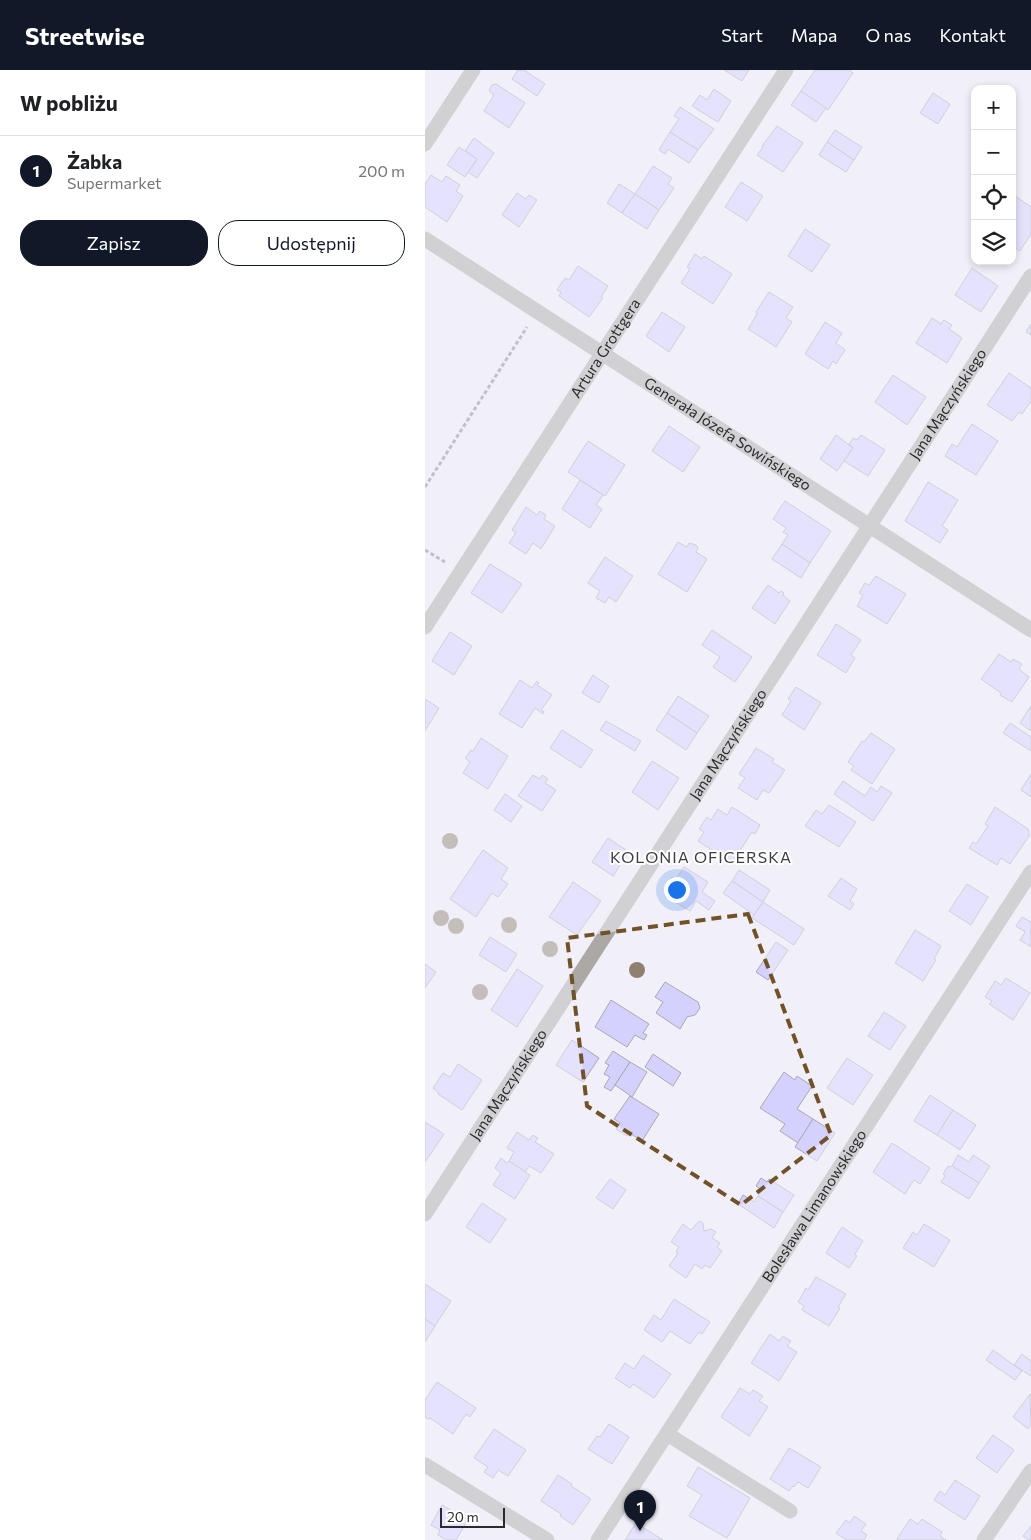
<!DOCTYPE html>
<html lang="pl">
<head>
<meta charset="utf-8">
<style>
	body { margin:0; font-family:Commissioner,sans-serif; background:#f6f6f6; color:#202124 }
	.controls { position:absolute; right:15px; top:15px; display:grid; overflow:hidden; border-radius:10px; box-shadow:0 2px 8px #0003 }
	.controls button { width:45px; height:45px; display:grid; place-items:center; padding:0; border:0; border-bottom:1px solid #e0e0e0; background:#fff; color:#202124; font:25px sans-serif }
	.scale { position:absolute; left:15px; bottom:12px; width:65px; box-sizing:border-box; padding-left:5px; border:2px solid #2b2a2e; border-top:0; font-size:14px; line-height:18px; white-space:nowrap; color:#2b2a2e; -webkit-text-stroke:4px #fff; paint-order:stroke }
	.you { position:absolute; left:251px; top:819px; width:18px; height:18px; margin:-12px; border:4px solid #fff; border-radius:50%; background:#1a73e8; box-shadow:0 0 0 8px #1a73e833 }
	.badge { display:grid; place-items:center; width:32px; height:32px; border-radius:50%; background:#111827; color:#fff; font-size:16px; font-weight:700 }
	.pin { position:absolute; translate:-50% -41px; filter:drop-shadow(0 1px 2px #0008) }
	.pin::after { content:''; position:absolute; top:26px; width:18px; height:15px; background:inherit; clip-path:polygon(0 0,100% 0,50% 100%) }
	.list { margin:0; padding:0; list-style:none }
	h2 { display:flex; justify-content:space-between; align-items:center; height:65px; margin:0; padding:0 20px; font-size:21px }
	h2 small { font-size:16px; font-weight:400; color:#757577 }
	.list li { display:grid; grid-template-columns:32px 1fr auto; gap:15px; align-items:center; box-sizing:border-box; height:70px; padding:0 20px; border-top:1px solid #e0e0e0 }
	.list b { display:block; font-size:19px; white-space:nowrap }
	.list p { margin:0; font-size:16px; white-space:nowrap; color:#757577 }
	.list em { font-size:16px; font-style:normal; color:#757577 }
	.actions { display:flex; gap:10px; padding:15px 20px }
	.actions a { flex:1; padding:11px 0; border:1px solid #111827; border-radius:20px; text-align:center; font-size:18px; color:#111827 }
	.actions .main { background:#111827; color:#fff }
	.icon { flex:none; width:28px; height:28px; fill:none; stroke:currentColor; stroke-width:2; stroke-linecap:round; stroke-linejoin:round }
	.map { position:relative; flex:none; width:606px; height:1470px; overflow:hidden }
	header { display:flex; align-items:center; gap:30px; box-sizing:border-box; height:70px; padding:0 25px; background:#111827; color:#fff }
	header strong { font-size:24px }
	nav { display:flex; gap:28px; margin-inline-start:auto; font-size:18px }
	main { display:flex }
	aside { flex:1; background:#fff }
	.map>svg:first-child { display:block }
</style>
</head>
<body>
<header>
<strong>Streetwise</strong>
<nav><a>Start</a><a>Mapa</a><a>O nas</a><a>Kontakt</a></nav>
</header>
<main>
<aside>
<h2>W pobliżu<small></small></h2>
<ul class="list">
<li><span class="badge">1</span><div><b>Żabka</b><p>Supermarket</p></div><em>200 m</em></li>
</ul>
<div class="actions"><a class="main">Zapisz</a><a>Udostępnij</a></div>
</aside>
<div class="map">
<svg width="606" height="1470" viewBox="0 0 606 1470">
	<rect width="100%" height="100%" fill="#f1f0f9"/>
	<!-- building -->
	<g fill="#d5d1ff" stroke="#a9a8b1">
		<path d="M93,0H99L120,14L112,26L87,9Z"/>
		<path d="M299,0H324L317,11Z"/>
		<path d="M390,0H424L428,3L403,40L376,21Z"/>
		<path d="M71,14L100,33L84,58L59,41L69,25L65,22L64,20L67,15Z"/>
		<path d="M289,19L306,31L293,52L267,36L275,25L282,30Z"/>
		<path d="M376,21L401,38L391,52L366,35Z"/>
		<path d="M508,23L525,34L513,54L495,43Z"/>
		<path d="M255,37L289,59L273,80L245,62L254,49L249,46Z"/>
		<path d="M352,56L378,73L358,102L332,85L338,77L337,76Z"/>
		<path d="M410,60L437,77L429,90L402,72Z"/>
		<path d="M245,62L273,80L264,93L243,79L240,84L234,80Z"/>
		<path d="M49,68L69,83L52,108L43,102L52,89L40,81Z"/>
		<path d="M402,72L429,90L421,102L394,85Z"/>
		<path d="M34,77L52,89L40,107L22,95Z"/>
		<path d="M228,96L247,108L243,114L249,118L234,140L210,124Z"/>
		<path d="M6,105L17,112L21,106L35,115L31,121L38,126L22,152L0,137V114Z"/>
		<path d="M316,112L338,126L322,151L300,137Z"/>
		<path d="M194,114L210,124L197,143L182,133Z"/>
		<path d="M92,123L101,129L104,125L112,130L94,157L77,145Z"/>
		<path d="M210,124L234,140L222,159L197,143Z"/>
		<path d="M587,124L606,137V164L595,181L587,176Z"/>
		<path d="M380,159L405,175L387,202L363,186Z"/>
		<path d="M270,184L277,189L279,186L307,204L288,234L256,213L265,199L262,197Z"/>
		<path d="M153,196L183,216L176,227L178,228L164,247L134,226L136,222L132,220L140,208L144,210Z"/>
		<path d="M547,198L573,216L556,242L530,225Z"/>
		<path d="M344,222L368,237L361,248L367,252L351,277L323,259L332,244L331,242Z"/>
		<path d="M237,242L260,257L244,282L221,266Z"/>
		<path d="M507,248L516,254L519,250L527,255L524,259L537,268L522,293L491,273Z"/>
		<path d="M400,252L417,263L411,273L420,280L411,294L408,291L403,299L380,284Z"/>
		<path d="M606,254V265L601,262Z"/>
		<path d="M584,303L606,318V331L597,344L594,342L587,351L562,335Z"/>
		<path d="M468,305L501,327L482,355L450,332Z"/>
		<path d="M547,354L573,371L551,405L520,386L527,374L532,377Z"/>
		<path d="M244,356L275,377L258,402L227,381Z"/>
		<path d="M411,365L428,378L412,401L395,389Z"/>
		<path d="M436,365L460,380L443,406L419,391L428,378L424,374L428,368L432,370Z"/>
		<path d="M163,371L200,395L180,426L143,402Z"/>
		<path d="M155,410L178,425L171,435L177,439L165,458L137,439Z"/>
		<path d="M503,412L533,430L517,456L523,460L515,473L480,451Z"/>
		<path d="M360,431L406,461L385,493L357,474L363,465L358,462L361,458L348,449Z"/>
		<path d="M101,437L112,445L115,441L121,445L119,449L130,456L116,479L108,473L101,484L84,473L91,462L87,460Z"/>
		<path d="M253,472L262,477L264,473L271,475L273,478L271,482L282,489L262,522L233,504Z"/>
		<path d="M357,474L385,493L376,508L347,489Z"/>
		<path d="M180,487L208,506L191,532L184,527L180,533L171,528L175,521L163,513Z"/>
		<path d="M65,494L97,514L77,543L46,523Z"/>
		<path d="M451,506L481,524L462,554L432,536L438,525L434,523L440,513L444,515Z"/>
		<path d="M343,515L354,523L356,521L359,523L358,525L365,531L350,554L327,538Z"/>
		<path d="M411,554L436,570L426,585L430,588L421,603L392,585Z"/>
		<path d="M287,560L327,587L310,612L288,597L295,587L277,575Z"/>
		<path d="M25,562L47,576L29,605L7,591Z"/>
		<path d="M574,584L586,592L588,589L597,594L594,599L604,607L587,632L575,625L576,623L556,609Z"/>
		<path d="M168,605L184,616L174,633L157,623Z"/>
		<path d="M95,610L107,618L112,611L114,613L112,615L127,625L116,640L119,642L118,644L110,638L97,658L74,644Z"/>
		<path d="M371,617L396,633L379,660L357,645L366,631L363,629Z"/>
		<path d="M253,626L284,646L272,663L242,643Z"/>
		<path d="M0,629L14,638L0,661Z"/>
		<path d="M606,636V661L595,653Z"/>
		<path d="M242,643L272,663L261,680L231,660Z"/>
		<path d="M181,651L216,671L210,681L175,660Z"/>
		<path d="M585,653L606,667V681L578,663Z"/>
		<path d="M137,660L168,680L156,698L125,678Z"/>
		<path d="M446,663L470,679L447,714L426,700L429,696L423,692L437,671L439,672Z"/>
		<path d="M56,668L83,686L63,719L38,703L45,692L40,688L46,680L48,681Z"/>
		<path d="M331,678L349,689L347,692L360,700L344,723L338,720L332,730L313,718L320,708L314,704Z"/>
		<path d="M227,691L254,708L233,740L207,722Z"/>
		<path d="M606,704V727L596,720Z"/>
		<path d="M108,705L115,709L117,705L123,709L120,713L131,720L117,741L93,726Z"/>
		<path d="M418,711L440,726L446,717L452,722L456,716L467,723L448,751L409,724Z"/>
		<path d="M80,724L97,736L86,752L69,740Z"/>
		<path d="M404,735L431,752L414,777L380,756L391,740L397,744Z"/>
		<path d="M307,737L335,755L330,764L327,762L307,793L273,771L279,762L274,759L282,747L286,750L293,739L302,745Z"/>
		<path d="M570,737L603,759L604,762V766L585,794L576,788L572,795L544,778L548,772L551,774L563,756L560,754Z"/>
		<path d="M183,768L204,782L188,806L167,792Z"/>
		<path d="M58,780L83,798L76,809L83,814L73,827L67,823L51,847L25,829Z"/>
		<path d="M259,797L283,812L277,822L290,831L284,840L271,831L265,841L240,826L247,816L243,813L247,807L251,809Z"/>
		<path d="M314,800L345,820L338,832L307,811Z"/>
		<path d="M416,808L432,819L425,831L429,834L425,840L403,826Z"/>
		<path d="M307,811L338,832L329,845L298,823Z"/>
		<path d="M148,812L176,831L152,865L124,847Z"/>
		<path d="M542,814L563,827L546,855L524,841Z"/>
		<path d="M338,832L379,859L369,875L327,848Z"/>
		<path d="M597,847L606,852V877L595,870L600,862L591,856Z"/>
		<path d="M490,860L516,876L509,889L511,890L498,911L470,893Z"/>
		<path d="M65,867L92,884L81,902L54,885Z"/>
		<path d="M351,872L363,880L343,910L331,902Z"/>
		<path d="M0,894L11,902L0,918Z"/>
		<path d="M92,899L118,916L92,957L66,940Z"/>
		<path d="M581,908L605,923L588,950L564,934L567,931L560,927L570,911L576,915Z"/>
		<path d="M240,912L273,932L275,938L270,945L262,947L255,959L231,943L238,932L230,927Z"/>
		<path d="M186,930L224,954L218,963L222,965L219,970L210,965L202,977L170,957Z"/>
		<path d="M459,942L481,956L465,980L443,966Z"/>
		<path d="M147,970L174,988L158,1012L131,995Z"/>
		<path d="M188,981L205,992L186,1021L179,1017L185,1007L179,1004L184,995L180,993Z"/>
		<path d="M228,984L256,1003L248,1016L220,997Z"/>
		<path d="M422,988L448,1005L428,1035L402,1018Z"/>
		<path d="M205,992L222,1002L207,1027L190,1015Z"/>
		<path d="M33,994L57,1010L37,1040L13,1024L14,1023L8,1018L18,1003L25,1007Z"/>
		<path d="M359,1002L370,1010L372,1006L387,1016L372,1039L388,1049L373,1073L355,1061L360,1054L335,1038Z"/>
		<path d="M505,1025L528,1040L512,1065L489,1051Z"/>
		<path d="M205,1026L234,1044L217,1071L204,1063L202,1066L191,1059L195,1053L189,1049Z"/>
		<path d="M528,1040L551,1055L535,1080L512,1065Z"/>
		<path d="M388,1049L410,1063L392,1091L370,1077Z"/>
		<path d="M0,1052L19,1064L0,1092Z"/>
		<path d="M92,1062L104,1070L108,1065L113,1068L110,1072L129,1084L116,1103L104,1096L100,1102L84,1091L89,1082L82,1078Z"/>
		<path d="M467,1073L505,1098L495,1114L489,1110L480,1124L448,1102Z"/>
		<path d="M533,1085L544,1092L548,1085L565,1096L554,1113L527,1096Z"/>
		<path d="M76,1088L82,1093L84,1091L105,1105L90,1129L68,1115L76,1103L70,1098Z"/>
		<path d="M523,1096L525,1097L527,1096L554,1113L544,1129L516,1112L520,1106L518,1104Z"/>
		<path d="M336,1108L342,1112L344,1109L369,1125L358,1142L333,1126L337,1120L331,1116Z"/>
		<path d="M185,1109L201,1120L188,1139L171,1128Z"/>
		<path d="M318,1125L329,1132L333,1126L358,1142L349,1158L313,1134Z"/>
		<path d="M57,1133L81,1149L65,1173L41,1157Z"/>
		<path d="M274,1151L278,1153L279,1161L286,1159L291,1162L287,1168L295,1173L292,1177L297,1181L285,1198L280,1195L277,1199L270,1194L261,1208L244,1196L253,1183L251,1182L254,1177L246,1172L258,1154L266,1160Z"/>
		<path d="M499,1154L525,1170L509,1197L478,1178L488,1162L492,1165Z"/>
		<path d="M417,1157L438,1171L430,1184L432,1186L424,1198L401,1183Z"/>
		<path d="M391,1207L421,1224L413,1237L415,1238L404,1256L377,1240L379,1236L373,1232L381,1218L383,1220Z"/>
		<path d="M0,1214L26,1231L10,1256L0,1249Z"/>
		<path d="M249,1229L285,1252L277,1264L274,1262L265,1274L245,1261L237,1272L219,1260L229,1245L236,1250Z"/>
		<path d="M0,1249L10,1256L0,1272Z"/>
		<path d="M345,1264L354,1271L358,1266L366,1271L362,1276L372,1282L354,1311L326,1293Z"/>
		<path d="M568,1280L597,1301L590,1310L561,1290Z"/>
		<path d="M597,1284L606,1291V1306L589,1295Z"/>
		<path d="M218,1285L246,1304L229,1328L208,1314L205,1318L190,1308L200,1293L209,1299Z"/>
		<path d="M12,1312L51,1338L45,1347L41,1344L28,1364L5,1348L4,1349L0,1347V1330Z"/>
		<path d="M315,1318L325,1324L328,1320L338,1326L334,1331L343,1337L324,1366L296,1347Z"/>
		<path d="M605,1324L606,1355L603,1359L588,1347Z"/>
		<path d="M184,1354L204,1367L187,1394L163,1379L172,1366L175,1367Z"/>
		<path d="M69,1359L101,1380L83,1406L73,1400L68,1408L59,1402L63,1397L49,1388Z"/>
		<path d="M568,1365L589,1380L572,1403L551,1388Z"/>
		<path d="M364,1378L396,1397L383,1418L373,1412L369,1417L368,1416L364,1421L345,1409Z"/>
		<path d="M273,1397L325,1428L302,1468L264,1446L277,1425L262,1416Z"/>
		<path d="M133,1405L147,1414L146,1416L166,1429L148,1455L135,1446L136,1444L116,1431Z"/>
		<path d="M530,1410L555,1426L540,1450L509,1430L515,1421L520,1425Z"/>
		<path d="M17,1435L43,1450L31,1470H21L13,1465L15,1460L6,1455Z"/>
		<path d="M429,1446L441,1454L436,1461L442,1465L439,1470H421L411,1463L421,1450L425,1453Z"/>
		<path d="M485,1449L493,1454L497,1449L517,1462L515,1466L521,1470H473L472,1469Z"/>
		<path d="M211,1453L238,1470H200Z"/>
		<path d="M606,1456V1470H603L598,1466Z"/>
	</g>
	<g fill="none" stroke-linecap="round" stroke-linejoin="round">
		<!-- path -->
		<g stroke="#89888e" stroke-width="3" stroke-dasharray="4 2.5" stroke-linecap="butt">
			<path d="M0,417L102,257"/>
			<path d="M0,480L20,492"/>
		</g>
		<!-- minor -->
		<g stroke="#aba8a5" stroke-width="15">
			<path d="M0,74L48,0"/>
			<path id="s1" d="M0,169L606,560"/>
			<path id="s2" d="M0,557L361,0"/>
			<path id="s3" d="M0,1144L606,206"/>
			<path d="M242,1364L365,1441"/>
			<path d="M0,1395L122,1470"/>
			<path id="s4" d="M173,1470L606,802"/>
			<path d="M559,1470L606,1401"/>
		</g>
	</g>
	<!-- trees -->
	<g fill="#8f8070">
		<circle cx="25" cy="771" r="8"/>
		<circle cx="16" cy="848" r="8"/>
		<circle cx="84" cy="855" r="8"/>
		<circle cx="31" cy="856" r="8"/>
		<circle cx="125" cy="879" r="8"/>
		<circle cx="212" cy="900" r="8"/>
		<circle cx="55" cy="922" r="8"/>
	</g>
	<!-- marked area -->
	<path d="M0 0H606V1470H0ZM323,844L406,1065L316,1135L162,1036L142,868Z" fill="#f1f0f9" fill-opacity=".55" fill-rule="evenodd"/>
	<path fill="none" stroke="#715228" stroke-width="4" stroke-dasharray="10 6" stroke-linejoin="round" d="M323,844L406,1065L316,1135L162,1036L142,868Z"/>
	<g text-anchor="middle" stroke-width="4" stroke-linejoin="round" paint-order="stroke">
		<!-- street labels -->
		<g font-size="15" fill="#2b2a2e" stroke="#fff">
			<text dy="5" stroke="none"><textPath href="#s2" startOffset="332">Artura Grottgera</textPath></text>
			<text dy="5" stroke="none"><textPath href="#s3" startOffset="964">Jana Mączyńskiego</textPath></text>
			<text dy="5" stroke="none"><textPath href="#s1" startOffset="360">Generała Józefa Sowińskiego</textPath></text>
			<text dy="5" stroke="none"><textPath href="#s3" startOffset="559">Jana Mączyńskiego</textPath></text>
			<text dy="5" stroke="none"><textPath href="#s3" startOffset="154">Jana Mączyńskiego</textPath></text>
			<text dy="5" stroke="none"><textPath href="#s4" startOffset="398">Bolesława Limanowskiego</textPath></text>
		</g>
		<!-- neighbourhood labels -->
		<g font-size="16" letter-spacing="1" fill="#3e3e44" stroke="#fff">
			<text x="276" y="793">KOLONIA OFICERSKA</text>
		</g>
	</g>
</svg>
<div class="controls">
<button>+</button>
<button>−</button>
<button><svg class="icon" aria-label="locate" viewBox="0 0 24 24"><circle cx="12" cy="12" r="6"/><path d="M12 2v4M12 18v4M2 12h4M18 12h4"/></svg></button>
<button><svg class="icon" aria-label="layers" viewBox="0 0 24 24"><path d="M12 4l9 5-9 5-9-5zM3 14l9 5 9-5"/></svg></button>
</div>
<div class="scale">20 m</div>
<div class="you"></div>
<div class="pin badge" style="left:215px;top:1461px">1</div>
</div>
</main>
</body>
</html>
